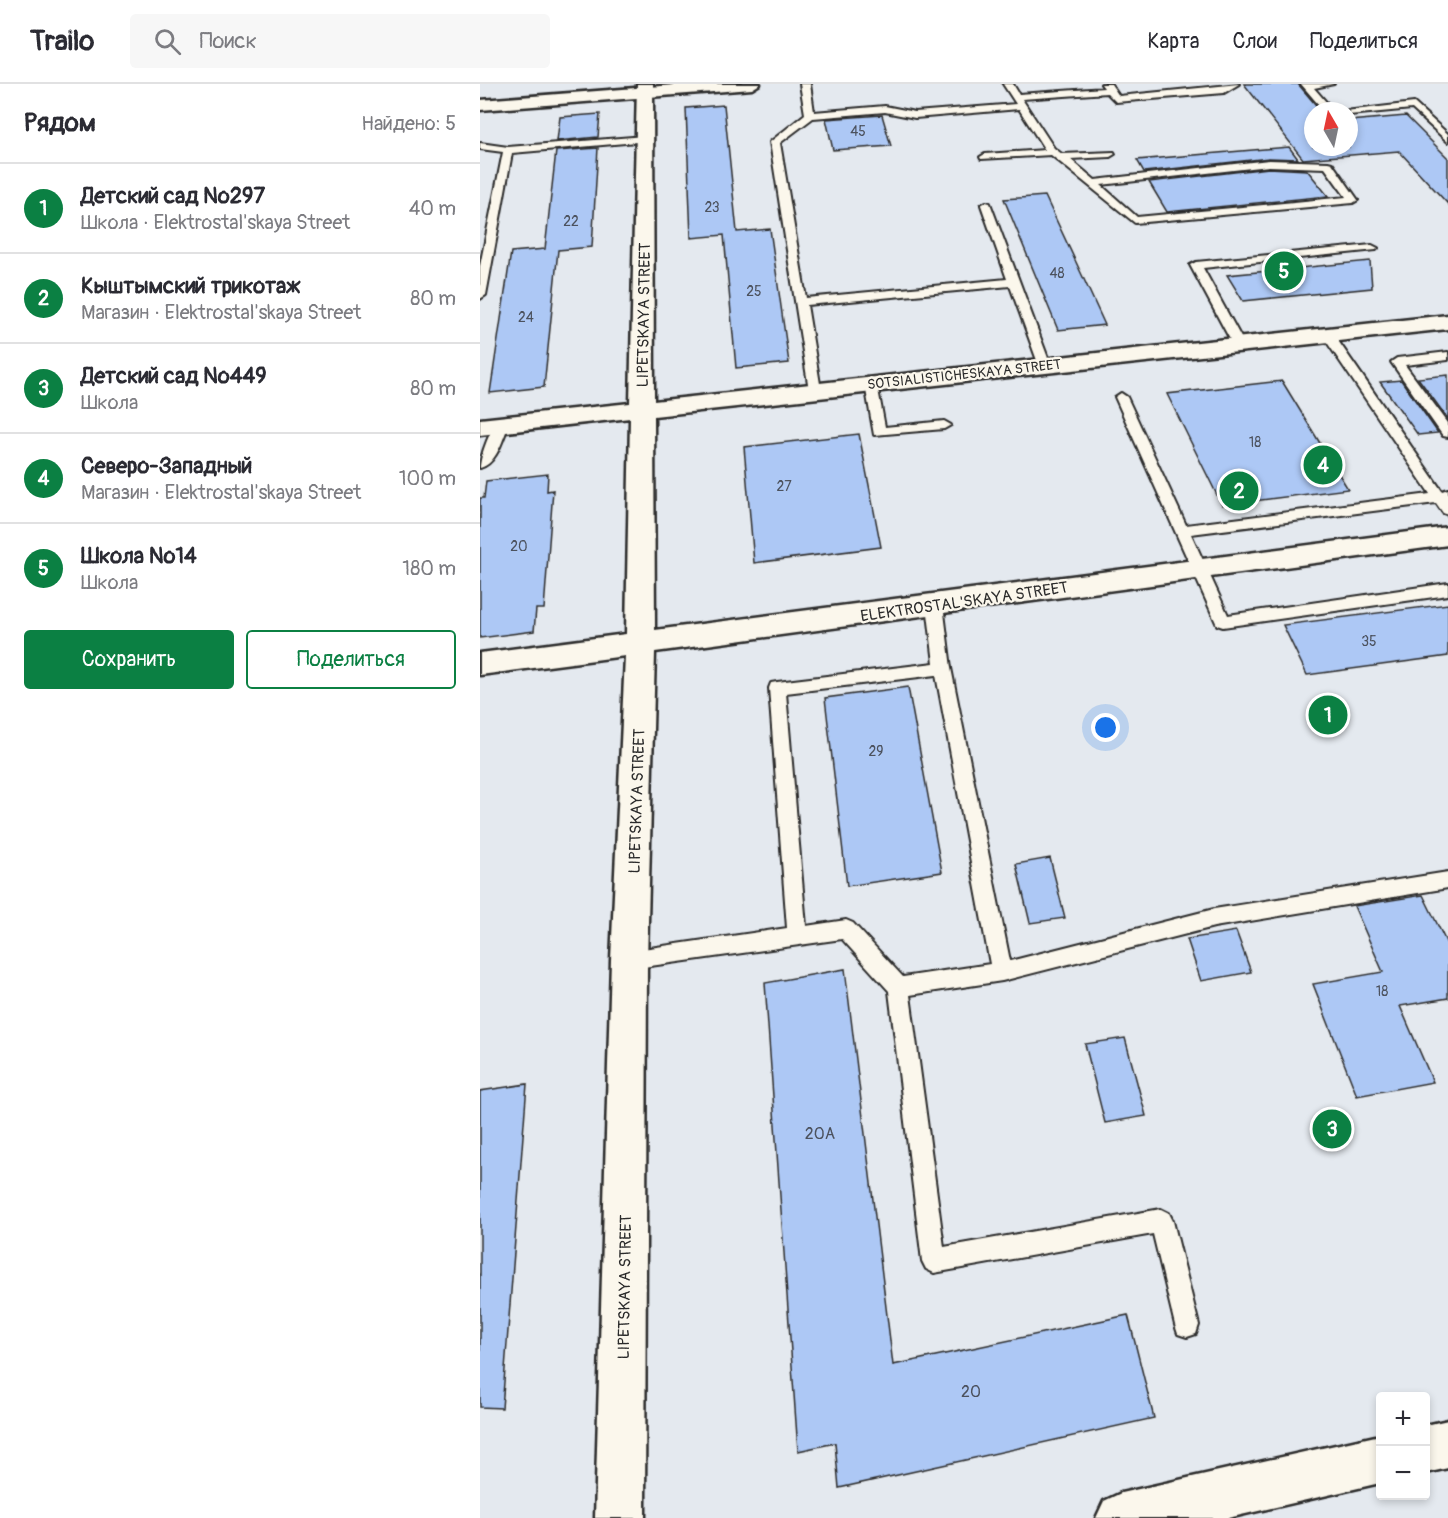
<!DOCTYPE html>
<html lang="ru">
<head>
<meta charset="utf-8">
<style>
	body { margin:0; font-family:Pangolin,sans-serif; background:#f7f7f7; color:#2b2b33 }
	.controls { position:absolute; right:18px; bottom:18px; display:grid; overflow:hidden; border-radius:6px; box-shadow:0 3px 9px #0003 }
	.controls button { width:54px; height:54px; display:grid; place-items:center; padding:0; border:0; border-bottom:2px solid #e1e1e2; background:#fff; color:#2b2b33; font:30px sans-serif }
	.compass { position:absolute; left:824px; top:18px; width:54px; height:54px; border-radius:50%; background:#fff; box-shadow:0 3px 9px #0003; rotate:351deg }
	.you { position:absolute; left:626px; top:644px; width:21px; height:21px; margin:-15px; border:4px solid #fff; border-radius:50%; background:#1a73e8; box-shadow:0 0 0 9px #1a73e833 }
	.badge { display:grid; place-items:center; width:39px; height:39px; border-radius:50%; background:#0b8043; color:#fff; font-size:20px; font-weight:700 }
	.pin { position:absolute; translate:-50% -50%; border:3px solid #fff; box-shadow:0 2px 6px #0006 }
	.list { margin:0; padding:0; list-style:none }
	h2 { display:flex; justify-content:space-between; align-items:center; height:78px; margin:0; padding:0 24px; font-size:26px }
	h2 small { font-size:20px; font-weight:400; color:#7c7c81 }
	.list li { display:grid; grid-template-columns:39px 1fr auto; gap:18px; align-items:center; box-sizing:border-box; height:90px; padding:0 24px; border-top:2px solid #e1e1e2 }
	.list b { display:block; font-size:22px; white-space:nowrap }
	.list p { margin:0; font-size:20px; white-space:nowrap; color:#7c7c81 }
	.list em { font-size:20px; font-style:normal; color:#7c7c81 }
	.actions { display:flex; gap:12px; padding:18px 24px }
	.actions a { flex:1; padding:14px 0; border:2px solid #0b8043; border-radius:6px; text-align:center; font-size:21px; color:#0b8043 }
	.actions .main { background:#0b8043; color:#fff }
	.icon { flex:none; width:33px; height:33px; fill:none; stroke:currentColor; stroke-width:2; stroke-linecap:round; stroke-linejoin:round }
	.map { position:relative; flex:none; width:968px; height:1434px; overflow:hidden }
	header { display:flex; align-items:center; gap:36px; box-sizing:border-box; height:84px; padding:0 30px; background:#fff; border-bottom:2px solid #e1e1e2 }
	header strong { font-size:28px }
	nav { display:flex; gap:33px; margin-inline-start:auto; font-size:21px }
	.search { width:420px; height:54px; background:#f7f7f7; display:flex; align-items:center; gap:15px; box-sizing:border-box; padding:0 21px; border-radius:6px; color:#7c7c81; font-size:22px }
	main { display:flex }
	aside { flex:1; background:#fff }
	.map>svg:first-child { display:block }
</style>
</head>
<body>
<header>
<strong>Trailo</strong>
<div class="search"><svg class="icon" aria-label="search" viewBox="0 0 24 24"><circle cx="10" cy="10" r="6"/><path d="M15 15l6 6"/></svg>Поиск</div>
<nav><a>Карта</a><a>Слои</a><a>Поделиться</a></nav>
</header>
<main>
<aside>
<h2>Рядом<small>Найдено: 5</small></h2>
<ul class="list">
<li><span class="badge">1</span><div><b>Детский сад №297</b><p>Школа · Elektrostal'skaya Street</p></div><em>40 m</em></li>
<li><span class="badge">2</span><div><b>Кыштымский трикотаж</b><p>Магазин · Elektrostal'skaya Street</p></div><em>80 m</em></li>
<li><span class="badge">3</span><div><b>Детский сад №449</b><p>Школа</p></div><em>80 m</em></li>
<li><span class="badge">4</span><div><b>Северо-Западный</b><p>Магазин · Elektrostal'skaya Street</p></div><em>100 m</em></li>
<li><span class="badge">5</span><div><b>Школа №14</b><p>Школа</p></div><em>180 m</em></li>
</ul>
<div class="actions"><a class="main">Сохранить</a><a>Поделиться</a></div>
</aside>
<div class="map">
<svg width="968" height="1434" viewBox="0 0 968 1434">
	<rect width="100%" height="100%" fill="#e4e9ef"/>
	<filter id="ink" filterUnits="userSpaceOnUse"><feTurbulence type="fractalNoise" baseFrequency=".0167" numOctaves="2"/><feDisplacementMap in="SourceGraphic" scale="12" xChannelSelector="R" yChannelSelector="G"/><feConvolveMatrix kernelMatrix="1 2 1 2 8 2 1 2 1" color-interpolation-filters="sRGB"/></filter>
	<g filter="url(#ink)">
		<!-- building -->
		<g fill="#adc8f5" stroke="#2b2b2b" stroke-width="1.5">
			<path d="M764,0H818L841,27H833V63H869V37L926,32L968,74V120L919,67L823,75Z"/>
			<path d="M244,21L257,148L290,145L309,279L256,284L244,151L211,154L206,24Z"/>
			<path d="M120,30L118,53L77,57L80,33Z"/>
			<path d="M402,31L411,62L353,66L346,35Z"/>
			<path d="M809,63L818,75L789,74L664,88L657,76Z"/>
			<path d="M118,64L112,163L78,166L64,303L10,309L31,168L65,165L76,67Z"/>
			<path d="M789,84L827,86L848,112L687,128L669,98Z"/>
			<path d="M565,112L602,191L625,241L578,246L524,115Z"/>
			<path d="M890,177L892,204L763,217L747,191Z"/>
			<path d="M968,291V335L938,294Z"/>
			<path d="M921,296L958,349L938,351L900,298Z"/>
			<path d="M802,297L868,405L742,421L687,310Z"/>
			<path d="M379,350L401,463L274,479L264,363Z"/>
			<path d="M68,390L67,407L73,406L64,525H56L54,547L0,554V414H4L6,397Z"/>
			<path d="M968,520V572L827,591L803,541Z"/>
			<path d="M428,603L462,788L367,802L345,614Z"/>
			<path d="M570,774L585,834L550,839L536,780Z"/>
			<path d="M943,811L968,862V914L920,922L953,998L877,1012L833,900L903,888L874,822Z"/>
			<path d="M756,847L771,888L721,897L707,855Z"/>
			<path d="M365,885L413,1281L648,1231L674,1334L359,1404L355,1359L318,1367L285,899Z"/>
			<path d="M645,954L666,1032L625,1039L605,960Z"/>
			<path d="M47,1000L22,1324L0,1323V1007Z"/>
		</g>
		<g fill="none" stroke-linecap="round" stroke-linejoin="round">
			<defs>
				<g id="service">
					<path d="M320,0H330L334,28L405,22L435,28L536,20L523,0H533L539,10L624,4L621,0H631L639,12L759,0L744,9L636,18L627,9L542,15L574,64L582,70L634,68L635,70L630,73L590,75L615,96L789,76L848,78L852,79L878,116L873,119L655,139L571,71L501,75L500,73L505,70L565,66L539,25L435,34L405,28L333,34L300,59L326,214L527,195L501,121L506,118L510,119L571,282L565,286L559,282L530,202L327,221L341,306L335,310L329,306L290,58L325,30ZM789,82L845,84L866,113L657,133L621,101Z"/>
					<path d="M821,0H854L834,4L854,27H844Z"/>
					<path d="M934,19L968,50V58L932,25L869,31V27H865Z"/>
					<path d="M165,52L170,55L168,57L32,69L6,211L0,215V182L23,68L0,65V59L28,63Z"/>
					<path d="M892,161L898,164L896,166L723,184L765,261L759,265L753,261L710,181L716,178Z"/>
					<path d="M848,247L852,248L962,407L968,405V431L963,429L956,419L711,450L748,531L968,499V511L743,543L737,541L635,313L641,309L647,313L706,441L950,410L842,251Z"/>
					<path d="M968,268V276L925,281L968,339V353L963,352L911,278L917,274Z"/>
					<path d="M391,296L397,300L405,343L464,337L471,341L464,345L394,351L385,300Z"/>
					<path d="M22,336L29,340C23,354 17,380 0,384C0,373 11,339 22,336Z"/>
					<path d="M455,515L461,517L463,521L471,584L530,877L734,825L968,788V804L734,843L522,897L430,911L464,1163L681,1125L689,1129L693,1137L719,1241L716,1250L707,1253L698,1250L695,1241L673,1150L454,1189L446,1185L442,1177L409,907L362,855L149,885L142,883L139,876L142,869L149,867L307,844L289,604L291,599L297,598L454,579L447,521L449,517ZM456,591L510,880L423,893L373,839L366,836L326,842L306,609Z"/>
				</g>
				<g id="minor">
					<path d="M157,0H173L174,317L968,231V245L174,332L175,546L968,443V461L175,568L167,876L165,1434H115L131,876L145,572L0,591V569L146,550L150,334L0,351V335L150,319Z"/>
					<path d="M968,1336V1384L946,1389V1341Z"/>
					<path d="M900,1351V1399L748,1434H616L624,1417L641,1409Z"/>
				</g>
				<path id="secondary" d="M207,0H280L272,5L0,26V16Z"/>
			</defs>
			<!-- service casing -->
			<use href="#service" stroke="#2b2b2b" stroke-width="4"/>
			<!-- minor casing -->
			<use href="#minor" stroke="#2b2b2b" stroke-width="5"/>
			<!-- secondary casing -->
			<use href="#secondary" stroke="#2b2b2b" stroke-width="5"/>
			<!-- service -->
			<use href="#service" fill="#fbf7ec" fill-rule="evenodd"/>
			<!-- minor -->
			<use href="#minor" fill="#fbf7ec" fill-rule="evenodd"/>
			<!-- secondary -->
			<use href="#secondary" fill="#fbf7ec" fill-rule="evenodd"/>
		</g>
	</g>
	<g text-anchor="middle" stroke-width="4.5" stroke-linejoin="round" paint-order="stroke">
		<!-- number labels -->
		<g font-size="14" fill="#4c525e">
			<text x="378" y="52">45</text>
			<text x="232" y="128">23</text>
			<text x="91" y="142">22</text>
			<text x="577" y="194">48</text>
			<text x="274" y="212">25</text>
			<text x="46" y="238">24</text>
			<text x="775" y="363">18</text>
			<text x="304" y="407">27</text>
			<text x="39" y="467">20</text>
			<text x="889" y="562">35</text>
			<text x="396" y="672">29</text>
			<text x="902" y="912">18</text>
		</g>
		<!-- far-street labels -->
		<g font-size="14" fill="#2b2b2b" stroke="#fbf7ec">
			<text transform="translate(484 290) rotate(-6)" y="5">SOTSIALISTICHESKAYA STREET</text>
		</g>
		<!-- street labels -->
		<g font-size="16" fill="#2b2b2b" stroke="#fbf7ec">
			<text transform="translate(163 231) rotate(-89)" y="6">LIPETSKAYA STREET</text>
			<text transform="translate(484 517) rotate(-8)" y="6">ELEKTROSTAL'SKAYA STREET</text>
			<text transform="translate(156 717) rotate(-88)" y="6">LIPETSKAYA STREET</text>
			<text transform="translate(144 1203) rotate(-89)" y="6">LIPETSKAYA STREET</text>
		</g>
		<!-- near-number labels -->
		<g font-size="16" fill="#4c525e">
			<text x="340" y="1055">20А</text>
			<text x="491" y="1313">20</text>
		</g>
	</g>
</svg>
<div class="controls">
<button>+</button>
<button>−</button>
</div>
<svg class="compass" viewBox="-18 -18 36 36"><path d="M0-13l5 13h-10z" fill="#e53935"/><path d="M0 13l5-13h-10z" fill="#7c7c81"/></svg>
<div class="you"></div>
<div class="pin badge" style="left:848px;top:631px">1</div>
<div class="pin badge" style="left:759px;top:407px">2</div>
<div class="pin badge" style="left:852px;top:1045px">3</div>
<div class="pin badge" style="left:843px;top:381px">4</div>
<div class="pin badge" style="left:804px;top:187px">5</div>
</div>
</main>
</body>
</html>
